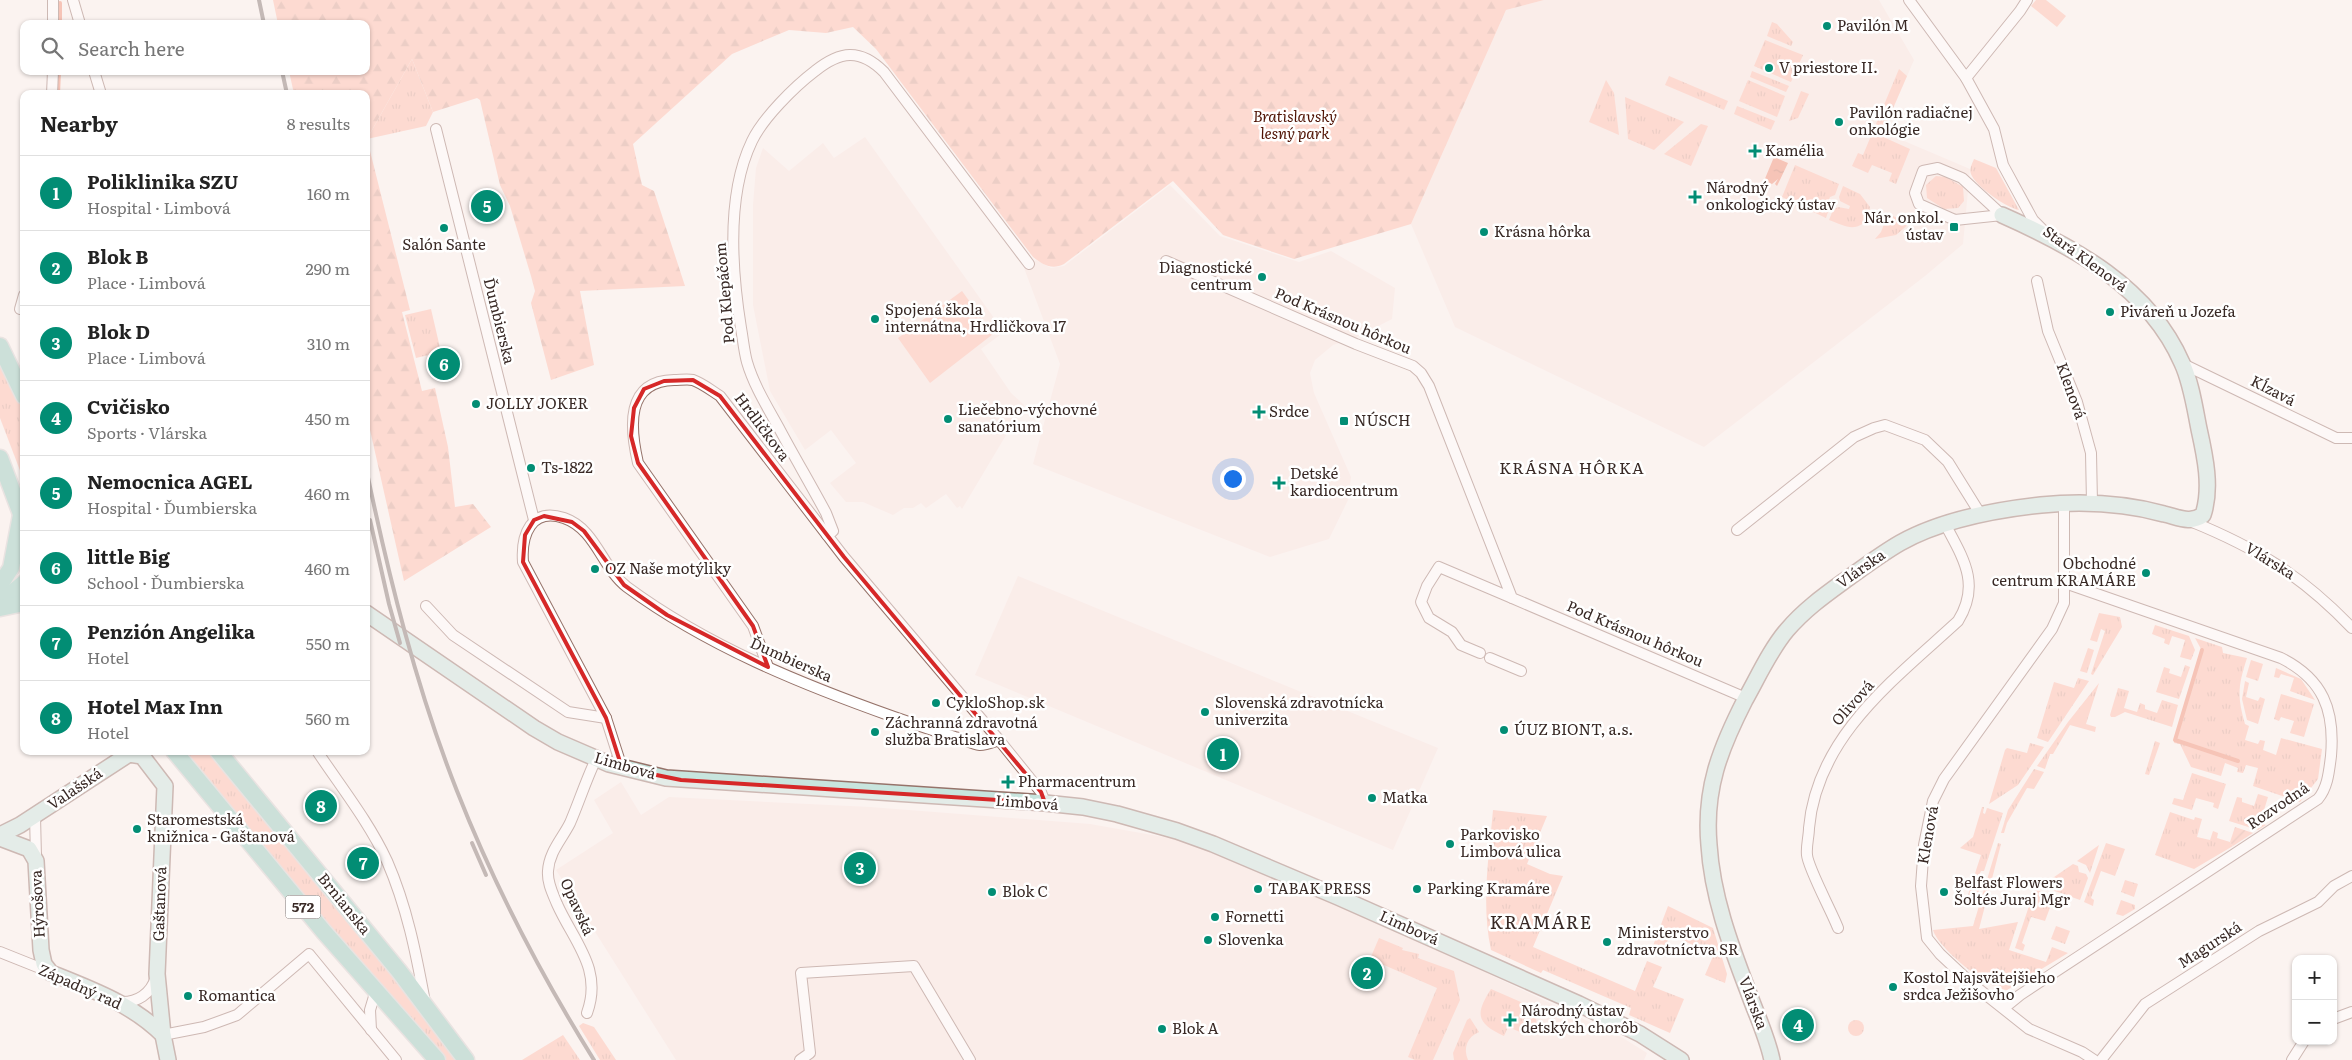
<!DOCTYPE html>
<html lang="en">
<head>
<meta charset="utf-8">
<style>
	body { margin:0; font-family:Literata,serif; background:#f6f6f6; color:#222 }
	.controls { position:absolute; right:15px; bottom:15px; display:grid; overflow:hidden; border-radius:10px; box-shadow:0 1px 4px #0004 }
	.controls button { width:45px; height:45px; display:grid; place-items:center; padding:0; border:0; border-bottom:1px solid #e0e0e0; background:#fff; color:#222; font:25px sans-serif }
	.you { position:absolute; left:1232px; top:478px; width:18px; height:18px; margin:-12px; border:4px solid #fff; border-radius:50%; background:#1a73e8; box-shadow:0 0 0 8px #1a73e833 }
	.badge { display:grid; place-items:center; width:32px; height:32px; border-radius:50%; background:#028d74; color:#fff; font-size:16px; font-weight:700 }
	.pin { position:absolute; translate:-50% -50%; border:2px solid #fff; box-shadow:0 1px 5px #0006 }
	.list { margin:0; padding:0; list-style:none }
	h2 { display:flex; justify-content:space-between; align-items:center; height:65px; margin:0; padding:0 20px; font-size:21px }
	h2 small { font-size:16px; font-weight:400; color:#767676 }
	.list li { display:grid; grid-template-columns:32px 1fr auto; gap:15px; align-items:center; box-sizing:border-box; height:75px; padding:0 20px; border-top:1px solid #e0e0e0 }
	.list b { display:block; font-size:19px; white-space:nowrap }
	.list p { margin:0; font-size:16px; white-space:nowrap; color:#767676 }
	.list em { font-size:16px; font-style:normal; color:#767676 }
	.icon { flex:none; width:28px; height:28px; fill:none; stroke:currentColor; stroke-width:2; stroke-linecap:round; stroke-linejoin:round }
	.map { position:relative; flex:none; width:2352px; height:1060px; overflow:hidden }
	.search { position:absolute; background:#fff; box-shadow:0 1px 4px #0004; left:20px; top:20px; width:350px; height:55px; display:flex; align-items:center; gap:12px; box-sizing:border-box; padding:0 18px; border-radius:10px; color:#767676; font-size:19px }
	.panel { position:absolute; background:#fff; box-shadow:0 1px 4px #0004; left:20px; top:90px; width:350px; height:665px; border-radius:10px }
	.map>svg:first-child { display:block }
</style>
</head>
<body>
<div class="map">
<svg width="2352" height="1060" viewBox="0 0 2352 1060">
	<defs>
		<pattern id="grass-tufts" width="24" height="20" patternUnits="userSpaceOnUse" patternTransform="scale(1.25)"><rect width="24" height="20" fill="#febdab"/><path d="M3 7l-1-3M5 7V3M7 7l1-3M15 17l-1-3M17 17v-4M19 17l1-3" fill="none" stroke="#daa293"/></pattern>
		<pattern id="forest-firs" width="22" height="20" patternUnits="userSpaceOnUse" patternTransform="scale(1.25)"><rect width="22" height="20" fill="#febdab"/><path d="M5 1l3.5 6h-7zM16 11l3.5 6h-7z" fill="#daa293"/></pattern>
		<pattern id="garden-furrows" width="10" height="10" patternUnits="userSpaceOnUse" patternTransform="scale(1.25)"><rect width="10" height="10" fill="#febdab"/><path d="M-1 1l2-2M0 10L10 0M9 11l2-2" fill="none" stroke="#daa293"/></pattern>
		<pattern id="water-ripples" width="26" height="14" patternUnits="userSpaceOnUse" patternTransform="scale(1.25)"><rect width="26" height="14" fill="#ef8c71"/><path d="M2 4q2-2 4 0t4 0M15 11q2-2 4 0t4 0" fill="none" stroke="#c3725d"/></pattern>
	</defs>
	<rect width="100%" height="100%" fill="#fbf3f0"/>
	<!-- built -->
	<g fill="#f9e6e0">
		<path d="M1544,0H1879L1914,60L1883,132L1970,169L1963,244L1925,276L1704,447L1455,327L1411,224L1506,10Z"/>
		<path d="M865,137L1004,332L981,349L1011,393L1024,405L962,509L960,506L957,508L946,494L926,508L921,503L913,508H904L893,515L863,502H846L830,483L856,463L831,430L805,450L770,391L753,305V205L756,168L763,148L789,171L823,143L834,158Z"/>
		<path d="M1170,185L1220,236L1299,262L1331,251L1395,288L1392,319L1357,337L1333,345L1315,360L1310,373L1314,393L1351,477L1348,500L1329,539L1270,557L1033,464L1060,364L1024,268L1036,260L1051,268L1064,266Z"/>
		<path d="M1018,576L1438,748L1393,850L975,675Z"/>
		<path d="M621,782L641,815L669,797L870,807L1090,824L1186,841L1369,917L1623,1038L1647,1053L1644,1060H676L556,870L613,833L594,800Z"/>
	</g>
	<!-- grass -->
	<g fill="url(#grass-tufts)">
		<path d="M1772,22L1777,24L1793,42L1791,46L1767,36Z"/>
		<path d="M1765,40L1803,55L1791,82L1754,66Z"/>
		<path d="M412,59L433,112L426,126L367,139Z"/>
		<path d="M1899,69L1907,76L1881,136L1910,149L1896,184L1889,181L1892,173L1872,165L1868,173L1852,166L1858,153L1863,155Z"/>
		<path d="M1752,71L1789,86L1786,92L1750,77Z"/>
		<path d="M1669,76L1728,101L1724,110L1665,85Z"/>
		<path d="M1606,80L1614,93L1619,135L1589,122Z"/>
		<path d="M1748,80L1785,96L1777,117L1739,101Z"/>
		<path d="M1801,91L1809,94L1798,118L1789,121Z"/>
		<path d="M1625,97L1684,122L1654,150L1628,139Z"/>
		<path d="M1737,106L1775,121L1771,130L1734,114Z"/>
		<path d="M1701,124L1708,126L1691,166L1664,154Z"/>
		<path d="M1974,159L1996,168L2019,210C2007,208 1975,186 1971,174C1969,169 1972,164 1974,159Z"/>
		<path d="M1795,165L1839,184L1835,195L1830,197L1827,204L1829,209L1826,218L1782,197Z"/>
		<path d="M1936,176L1946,177L1963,187L1964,201L1958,208L1944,209L1927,198L1926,185Z"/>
		<path d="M1843,186L1860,194L1870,207L1868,219C1855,233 1845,226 1829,220L1833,210L1838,207L1849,209L1850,206L1840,201L1839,197Z"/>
		<path d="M1888,214L1910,223L1896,235L1875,239L1881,232Z"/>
		<path d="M431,309L441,352L416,358L405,315Z"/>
		<path d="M0,363L24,411V481L0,418Z"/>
		<path d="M2099,613L2120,617L2122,627L2093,675L2091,674L2105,631L2101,629L2097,642L2090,640Z"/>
		<path d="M2155,625L2189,636L2195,650L2191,660L2180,657L2185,640L2172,636L2169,645L2164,643L2165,639L2152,634Z"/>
		<path d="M2195,638L2222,647L2223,653L2247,658C2238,686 2237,696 2245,724L2249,726L2245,740L2258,744L2260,740L2265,741L2263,750L2276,755L2281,738L2322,749L2318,779L2300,802L2253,786L2258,768L2246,765L2243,773L2237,772L2238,768L2225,763L2221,776L2191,767L2180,744L2174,743L2201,649Z"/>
		<path d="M2088,648L2094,650L2087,673L2080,671Z"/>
		<path d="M2251,660L2263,664L2258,681L2246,677Z"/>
		<path d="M2185,665L2190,667L2179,699L2156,692L2164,667L2170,669L2169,673L2181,677Z"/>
		<path d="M2276,668L2301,679L2315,700L2290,691L2294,678L2281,674L2279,678L2274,677Z"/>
		<path d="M2078,678L2089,681L2048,742L2037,738L2054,682L2074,688Z"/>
		<path d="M2245,681L2249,683L2246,697L2258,701L2260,697L2265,699L2258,724L2247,720L2242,699Z"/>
		<path d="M2099,683L2086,724L2096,727L2095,732L2070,725L2053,754H2050L2045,769L2037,766L2068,722Z"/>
		<path d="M2118,688L2129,691L2124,708L2137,712L2140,703L2145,705V709L2157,713L2162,700L2178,705L2172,727L2125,712L2115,717H2111L2110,715Z"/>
		<path d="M2281,694L2314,704L2304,737L2290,733L2294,721L2281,717L2279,721L2274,719Z"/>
		<path d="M2155,741L2160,743L2149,775L2145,774Z"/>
		<path d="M2030,743L2044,747L2018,785L1989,804L2005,750L2007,748L2027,753Z"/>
		<path d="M181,751H211L384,963L459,1060H446L439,1053L305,901Z"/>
		<path d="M2034,769L2044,772L2034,789L2027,788L2007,823L2004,833H2001L2008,810Z"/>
		<path d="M2192,773L2226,784L2218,809L2213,807L2214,803L2196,798L2192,810L2172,804L2174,798L2183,800Z"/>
		<path d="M2258,794L2268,797L2260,823L2266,825L2258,830L2229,821L2237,797L2242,798V802L2254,806Z"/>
		<path d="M1982,807H1984L1983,813L1985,814L1987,808L2003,813L1984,871H1981L1979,875L1983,876L1976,901L1967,898L1981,855L1960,848L1973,837Z"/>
		<path d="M1493,810L1547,816L1527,864L1550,874L1563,876L1533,947L1635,991L1647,961L1662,967L1653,987L1684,999L1670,1033L1629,1015L1631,1008L1543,970L1541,973L1491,950C1481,904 1489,856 1493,810Z"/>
		<path d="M2170,812L2194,820L2195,817L2202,819L2197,837L2210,840L2213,831L2218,833L2217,838L2230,842L2233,846L2194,869L2155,855Z"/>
		<path d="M1998,843L2001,844L1979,929L2018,922L2009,950L2046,962L2052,947L2068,953L2007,990C1988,989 1938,948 1933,930L1973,926Z"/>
		<path d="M2106,843L2125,849L2115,876L2101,871L2091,898L2094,900L2093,906L2084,902Z"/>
		<path d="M2099,845L2090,873L2086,865L2077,861Z"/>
		<path d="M2073,864L2078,866L2079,872L2086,874L2088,878L2080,900L2041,886Z"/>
		<path d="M2125,880L2138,884L2134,897L2121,892Z"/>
		<path d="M2037,890L2054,897L2045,921L2031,917L2022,943L2025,945L2023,951L2015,948L2034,891Z"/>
		<path d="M2121,900L2135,905V909L2123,916L2116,914Z"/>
		<path d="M1668,906L1713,928L1727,974L1725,983L1705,975L1714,954L1670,935L1662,955L1651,951Z"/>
		<path d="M2056,926L2070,931L2065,944L2051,939Z"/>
		<path d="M1379,938L1403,948L1402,950L1419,954L1418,958L1454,971L1460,1000L1433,1060H1415L1408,1057L1437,988L1370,959Z"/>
		<path d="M1491,989L1530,1006C1536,1013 1537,1016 1536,1024L1533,1023L1527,1035L1508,1027L1504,1036C1476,1023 1475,1014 1491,989Z"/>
		<path d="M1470,1018L1479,1032C1467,1037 1463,1048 1468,1060H1454L1453,1053L1467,1020Z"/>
		<circle cx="1856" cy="1028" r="8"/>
		<path d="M583,1023L594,1027L616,1060H600L579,1026Z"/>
		<path d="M563,1035L580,1060H522Z"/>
	</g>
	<!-- forest -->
	<path fill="url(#forest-firs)" d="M273,0H1544L1506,10L1411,224L1294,259L1223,235L1173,181L1064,264C1052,270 1043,265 1033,257L876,49L853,27L826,33L789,30L732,54L633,144L642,185L654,191L685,286L580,291L594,365L551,380L531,303L535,291L531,276L510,206L500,185L480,100L477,98L433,112L412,59L367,139L410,310L402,312L422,391L435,388L448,447L455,507L473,504L491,527L404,581L366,412V94H294L289,71H366V24H278Z"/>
	<!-- garden -->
	<path fill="url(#garden-furrows)" d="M2235,827L2253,833L2233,846L2230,842Z"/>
	<!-- pitch -->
	<g fill="#febdab">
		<path d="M2036,0H2046L2066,16L2057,27L2031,6Z"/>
		<path d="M962,291L993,334L930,383L898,338Z"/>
	</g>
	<!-- water -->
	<path fill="url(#water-ripples)" d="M1774,157L1788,163L1777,186L1775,184L1778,179L1772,184L1764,181Z"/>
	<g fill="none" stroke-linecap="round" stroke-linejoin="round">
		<!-- stream -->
		<g stroke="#ef8c71" stroke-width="4">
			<path d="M60,24V3"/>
			<path d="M58,94L59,71"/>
			<path d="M2202,650L2175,740L2238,761"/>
		</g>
		<defs>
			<g id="street">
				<path d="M73,0L80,24"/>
				<path d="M1909,0L1966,78L1994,129L2003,165L2033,220L2045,232"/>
				<path d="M53,24V0"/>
				<path d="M94,71L101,94"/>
				<path d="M1966,78L2020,11L2027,0"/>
				<path d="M52,94L53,71"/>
				<path d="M436,129L534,520"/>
				<path d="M1938,168L1962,178L2002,215L1955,220L1919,204L1915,193L1923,171Z"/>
				<path d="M1166,261L1356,344L1413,366L1421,373L1429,386L1512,598L1746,698"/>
				<path d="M2037,281L2048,331L2077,402L2091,453L2092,503"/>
				<path d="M20,309L24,295"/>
				<path d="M2183,364L2336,438H2352"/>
				<path d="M2064,503V603L2052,629L1944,779L1933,801L1924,845L1921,886L1927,938L1940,954L1971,983L2029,1029L2082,1052L2094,1060"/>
				<path d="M2190,521C2257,548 2302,576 2352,628"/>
				<path d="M1737,530L1854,437L1874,428L1885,425L1925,440L1948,462L1981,515"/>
				<path d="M827,535L833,531L826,513C811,485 795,458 780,430C768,408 754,386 747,362C744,351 743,339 741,328C732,272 726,195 752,141C763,118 794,87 815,71C840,51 860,48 884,72L1029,264"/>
				<path d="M426,606L453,635L568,712L606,718"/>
				<path d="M1480,653L1461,645L1452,632L1429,618L1421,602L1427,586L1439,567L1512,598"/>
				<path d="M1490,658L1521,671"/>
				<path d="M768,667L753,626L638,463C630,428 625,381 674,380C680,380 688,379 693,380C702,383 712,391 720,396L844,557L999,740"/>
				<path d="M317,751C341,787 369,822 387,861C407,907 416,953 425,1002"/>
				<path d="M622,768L606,718L523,562C521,535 531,507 564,518C596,529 602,568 627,587C707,646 801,684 894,717C914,724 935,731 955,737C963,739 972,744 980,745C986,745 993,742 999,740L1041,792L1045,803"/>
				<path d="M35,816L36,857"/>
				<path d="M1838,928C1832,912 1808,868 1807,855C1806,846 1809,836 1809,828C1817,736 1895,679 1958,621C1981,584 1963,558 1945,524"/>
				<path d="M0,952L50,972"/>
				<path d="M120,1002C137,1003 151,994 156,977"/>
				<path d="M2004,1008L2020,995L2318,799C2328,787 2329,771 2331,756C2335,710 2323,679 2281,658L2065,583"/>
				<path d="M587,1013C603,969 574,942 557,904C553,894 547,883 548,871C549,852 562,839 570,823C579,802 586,780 596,759"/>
				<path d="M2333,1019L2352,1012"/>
				<path d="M371,1030L370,1010L376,990"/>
				<path d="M163,1035L204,1027L237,1015L309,954L396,1060"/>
				<path d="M800,1060L810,1053L801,973L914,966L970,1060"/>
				<path d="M2101,1060L2145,1004L2259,931L2318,902L2334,886L2352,876"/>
				<path d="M2292,1060L2304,1041"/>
			</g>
			<g id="secondary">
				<path d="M366,613L534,728L558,742L609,764L666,778L1045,803L1083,807L1117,814L1177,831L1213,844L1338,897L1579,1004L1640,1034L1681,1060"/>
				<path d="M0,835L20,825L129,754L142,756L165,786L157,974L163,1035L168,1060"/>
				<path d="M0,838L29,849L36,861L41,950L44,964L51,973C91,989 132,1004 163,1035"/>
				<path d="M1772,1060C1767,1036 1756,1014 1748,991C1730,944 1712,895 1709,845C1704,789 1720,749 1745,700C1758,677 1770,650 1787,630C1805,609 1825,595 1847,579C1864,567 1881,554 1900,543C1941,520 1994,510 2041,505C2082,501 2124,503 2164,514C2178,517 2190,524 2203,515C2212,488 2205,456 2199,429C2195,409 2191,382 2182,363C2149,287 2074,247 2002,215"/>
			</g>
			<g id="primary">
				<path d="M0,346L24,396"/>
				<path d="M0,458L24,522"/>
				<path d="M0,585L11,568L21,515"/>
				<path d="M0,603L24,583"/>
				<path d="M0,608L24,603"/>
				<path d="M174,751L324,932L437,1060"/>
				<path d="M218,751L399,971L466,1060"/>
			</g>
		</defs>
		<!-- street casing -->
		<use href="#street" stroke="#96736a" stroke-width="12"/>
		<!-- secondary casing -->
		<use href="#secondary" stroke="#96736a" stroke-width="18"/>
		<!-- primary casing -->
		<use href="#primary" stroke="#d3d0cf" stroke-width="19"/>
		<!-- street -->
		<use href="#street" stroke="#fff" stroke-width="10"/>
		<!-- secondary -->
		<use href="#secondary" stroke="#c8e5de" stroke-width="15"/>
		<!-- primary -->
		<use href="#primary" stroke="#92cbbd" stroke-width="16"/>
		<!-- rail -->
		<g stroke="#80736f" stroke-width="4">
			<path d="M259,0L264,24"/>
			<path d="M282,71L287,94"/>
			<path d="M366,468C389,578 416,687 457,791C494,885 541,975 594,1060"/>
			<path d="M370,520L389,604L400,643"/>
			<path d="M472,843L486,875"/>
		</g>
	</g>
	<!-- marked area -->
	<path d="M0 0H2352V1060H0ZM693,380L720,396L844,557L1041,792L1045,803L681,780L622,768L606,718L523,562L525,535L534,520L544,516L572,522L584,531L624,585L667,615L768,667L753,626L638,463L631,436L634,408L644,389L664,381Z" fill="#fbf3f0" fill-opacity=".55" fill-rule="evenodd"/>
	<path fill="none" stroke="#d62828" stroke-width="4" stroke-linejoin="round" d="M693,380L720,396L844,557L1041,792L1045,803L681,780L622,768L606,718L523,562L525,535L534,520L544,516L572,522L584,531L624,585L667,615L768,667L753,626L638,463L631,436L634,408L644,389L664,381Z"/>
	<!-- markers -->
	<g fill="#028d74" stroke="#fff" stroke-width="2">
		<circle cx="1827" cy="26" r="5"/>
		<circle cx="1769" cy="68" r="5"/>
		<circle cx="1839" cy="122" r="5"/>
		<path d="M1752.5 143.5h5v5h5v5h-5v5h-5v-5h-5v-5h5z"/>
		<path d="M1692.5 189.5h5v5h5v5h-5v5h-5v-5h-5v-5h5z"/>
		<rect x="1949" y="222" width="10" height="10" rx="2.5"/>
		<circle cx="444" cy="228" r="5"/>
		<circle cx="1484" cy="232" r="5"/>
		<circle cx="1262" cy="277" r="5"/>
		<circle cx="2110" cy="312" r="5"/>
		<circle cx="875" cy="319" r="5"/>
		<circle cx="476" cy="404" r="5"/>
		<path d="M1256.5 404.5h5v5h5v5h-5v5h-5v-5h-5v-5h5z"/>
		<circle cx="948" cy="419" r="5"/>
		<rect x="1339" y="416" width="10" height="10" rx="2.5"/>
		<circle cx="531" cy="468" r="5"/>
		<path d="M1276.5 475.5h5v5h5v5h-5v5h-5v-5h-5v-5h5z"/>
		<circle cx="595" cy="569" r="5"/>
		<circle cx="2146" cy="573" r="5"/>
		<circle cx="936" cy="703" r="5"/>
		<circle cx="1205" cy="712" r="5"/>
		<circle cx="1504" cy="730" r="5"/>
		<circle cx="875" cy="732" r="5"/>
		<path d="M1005.5 774.5h5v5h5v5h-5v5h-5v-5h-5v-5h5z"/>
		<circle cx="1372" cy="798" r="5"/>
		<circle cx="137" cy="829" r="5"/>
		<circle cx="1450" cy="844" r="5"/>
		<circle cx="1258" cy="889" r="5"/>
		<circle cx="1417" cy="889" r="5"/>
		<circle cx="992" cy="892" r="5"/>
		<circle cx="1944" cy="892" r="5"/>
		<circle cx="1215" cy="917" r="5"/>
		<circle cx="1208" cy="940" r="5"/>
		<circle cx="1607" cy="942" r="5"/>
		<circle cx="1893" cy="987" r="5"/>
		<circle cx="188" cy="996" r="5"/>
		<path d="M1507.5 1012.5h5v5h5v5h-5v5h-5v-5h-5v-5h5z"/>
		<circle cx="1162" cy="1029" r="5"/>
	</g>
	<g text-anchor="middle" stroke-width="5" stroke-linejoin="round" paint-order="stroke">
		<!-- shield labels -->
		<rect fill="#fff" stroke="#746966" stroke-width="1" x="285.5" y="895.5" width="35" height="23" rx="4"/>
		<g font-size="14" font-weight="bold" fill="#382925">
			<text x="303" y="912">572</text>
		</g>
		<!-- poi labels -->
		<g font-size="15" fill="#382925" stroke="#fff" text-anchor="start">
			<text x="1837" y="31">Pavilón M</text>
			<text x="1779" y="73">V priestore II.</text>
			<text x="1849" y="118">Pavilón radiačnej<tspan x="1849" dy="17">onkológie</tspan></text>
			<text x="1765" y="156">Kamélia</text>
			<text x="1706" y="193">Národný<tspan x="1706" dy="17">onkologický ústav</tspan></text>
			<text x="1944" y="223" text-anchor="end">Nár. onkol.<tspan x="1944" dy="17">ústav</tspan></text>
			<text x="1494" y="237">Krásna hôrka</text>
			<text x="444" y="250" text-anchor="middle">Salón Sante</text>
			<text x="1252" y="273" text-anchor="end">Diagnostické<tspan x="1252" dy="17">centrum</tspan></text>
			<text x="885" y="315">Spojená škola<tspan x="885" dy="17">internátna, Hrdličkova 17</tspan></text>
			<text x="2120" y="317">Piváreň u Jozefa</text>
			<text x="486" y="409">JOLLY JOKER</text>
			<text x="958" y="415">Liečebno-výchovné<tspan x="958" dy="17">sanatórium</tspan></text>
			<text x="1269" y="417">Srdce</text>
			<text x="1354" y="426">NÚSCH</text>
			<text x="541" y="473">Ts-1822</text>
			<text x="1290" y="479">Detské<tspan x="1290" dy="17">kardiocentrum</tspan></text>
			<text x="2136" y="569" text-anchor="end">Obchodné<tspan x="2136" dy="17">centrum KRAMÁRE</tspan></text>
			<text x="605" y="574">OZ Naše motýliky</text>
			<text x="946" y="708">CykloShop.sk</text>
			<text x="1215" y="708">Slovenská zdravotnícka<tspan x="1215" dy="17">univerzita</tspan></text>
			<text x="885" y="728">Záchranná zdravotná<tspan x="885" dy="17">služba Bratislava</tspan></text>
			<text x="1514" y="735">ÚUZ BIONT, a.s.</text>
			<text x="1018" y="787">Pharmacentrum</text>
			<text x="1382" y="803">Matka</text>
			<text x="147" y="825">Staromestská<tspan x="147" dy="17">knižnica - Gaštanová</tspan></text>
			<text x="1460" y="840">Parkovisko<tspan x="1460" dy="17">Limbová ulica</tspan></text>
			<text x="1954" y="888">Belfast Flowers<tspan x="1954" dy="17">Šoltés Juraj Mgr</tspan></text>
			<text x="1268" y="894">TABAK PRESS</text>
			<text x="1427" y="894">Parking Kramáre</text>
			<text x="1002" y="897">Blok C</text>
			<text x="1225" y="922">Fornetti</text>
			<text x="1617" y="938">Ministerstvo<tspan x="1617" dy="17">zdravotníctva SR</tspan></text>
			<text x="1218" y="945">Slovenka</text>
			<text x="1903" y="983">Kostol Najsvätejšieho<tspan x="1903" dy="17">srdca Ježišovho</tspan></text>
			<text x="198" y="1001">Romantica</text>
			<text x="1521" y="1016">Národný ústav<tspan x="1521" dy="17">detských chorôb</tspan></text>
			<text x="1172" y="1034">Blok A</text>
		</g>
		<!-- park labels -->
		<g font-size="15" font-style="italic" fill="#4e1102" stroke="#fff">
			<text x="1295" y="122">Bratislavský<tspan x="1295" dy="17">lesný park</tspan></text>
		</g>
		<!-- street labels -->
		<g font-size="15" fill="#382925" stroke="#fff">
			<text transform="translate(2085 259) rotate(36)" y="5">Stará Klenová</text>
			<text transform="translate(725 293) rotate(-95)" y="5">Pod Klepáčom</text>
			<text transform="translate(499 321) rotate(76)" y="5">Ďumbierska</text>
			<text transform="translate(1343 321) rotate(23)" y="5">Pod Krásnou hôrkou</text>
			<text transform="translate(2071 391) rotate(70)" y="5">Klenová</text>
			<text transform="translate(2273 391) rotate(27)" y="5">Kĺzavá</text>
			<text transform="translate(762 427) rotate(53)" y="5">Hrdličkova</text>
			<text transform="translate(2270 561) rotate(32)" y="5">Vlárska</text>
			<text transform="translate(1861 569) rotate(-35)" y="5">Vlárska</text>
			<text transform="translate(1635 634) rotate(23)" y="5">Pod Krásnou hôrkou</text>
			<text transform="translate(791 660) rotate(24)" y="5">Ďumbierska</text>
			<text transform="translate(1853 703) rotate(-48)" y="5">Olivová</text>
			<text transform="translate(625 766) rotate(16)" y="5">Limbová</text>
			<text transform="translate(75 789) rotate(-34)" y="5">Valašská</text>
			<text transform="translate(1027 803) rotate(4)" y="5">Limbová</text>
			<text transform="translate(2278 806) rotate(-34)" y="5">Rozvodná</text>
			<text transform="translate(1928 835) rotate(-80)" y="5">Klenová</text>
			<text transform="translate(38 904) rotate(-93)" y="5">Hýrošova</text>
			<text transform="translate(160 904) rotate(-88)" y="5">Gaštanová</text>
			<text transform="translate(344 904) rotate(51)" y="5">Brnianska</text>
			<text transform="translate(577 907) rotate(66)" y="5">Opavská</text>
			<text transform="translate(1409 928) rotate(24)" y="5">Limbová</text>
			<text transform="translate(2210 945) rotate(-33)" y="5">Magurská</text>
			<text transform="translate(80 987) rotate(24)" y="5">Západný rad</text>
			<text transform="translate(1753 1003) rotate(69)" y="5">Vlárska</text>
		</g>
		<!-- neighbourhood labels -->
		<g font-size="16" letter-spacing="1" fill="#382925" stroke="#fff">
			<text x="1572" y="474">KRÁSNA HÔRKA</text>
		</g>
		<!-- quarter labels -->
		<g font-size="18" letter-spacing="1" fill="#382925" stroke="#fff">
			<text x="1541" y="929">KRAMÁRE</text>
		</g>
	</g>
</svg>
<div class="controls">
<button>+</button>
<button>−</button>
</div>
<div class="you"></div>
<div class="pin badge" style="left:1223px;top:754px">1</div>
<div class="pin badge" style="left:1367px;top:973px">2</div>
<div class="pin badge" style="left:860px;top:868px">3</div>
<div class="pin badge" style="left:1798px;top:1025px">4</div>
<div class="pin badge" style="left:487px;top:206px">5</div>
<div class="pin badge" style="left:444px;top:364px">6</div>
<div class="pin badge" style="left:363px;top:863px">7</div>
<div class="pin badge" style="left:321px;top:806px">8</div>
<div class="search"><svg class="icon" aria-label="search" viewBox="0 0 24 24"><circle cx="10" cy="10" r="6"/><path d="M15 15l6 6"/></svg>Search here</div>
<section class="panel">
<h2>Nearby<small>8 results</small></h2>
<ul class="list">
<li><span class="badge">1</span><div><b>Poliklinika SZU</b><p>Hospital · Limbová</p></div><em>160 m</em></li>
<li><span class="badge">2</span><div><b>Blok B</b><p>Place · Limbová</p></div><em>290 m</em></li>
<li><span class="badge">3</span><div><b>Blok D</b><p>Place · Limbová</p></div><em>310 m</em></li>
<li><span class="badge">4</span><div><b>Cvičisko</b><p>Sports · Vlárska</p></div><em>450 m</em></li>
<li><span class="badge">5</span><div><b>Nemocnica AGEL</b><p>Hospital · Ďumbierska</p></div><em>460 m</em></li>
<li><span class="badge">6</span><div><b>little Big</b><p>School · Ďumbierska</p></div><em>460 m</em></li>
<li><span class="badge">7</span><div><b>Penzión Angelika</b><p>Hotel</p></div><em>550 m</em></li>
<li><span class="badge">8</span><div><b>Hotel Max Inn</b><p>Hotel</p></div><em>560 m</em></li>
</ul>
</section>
</div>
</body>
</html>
